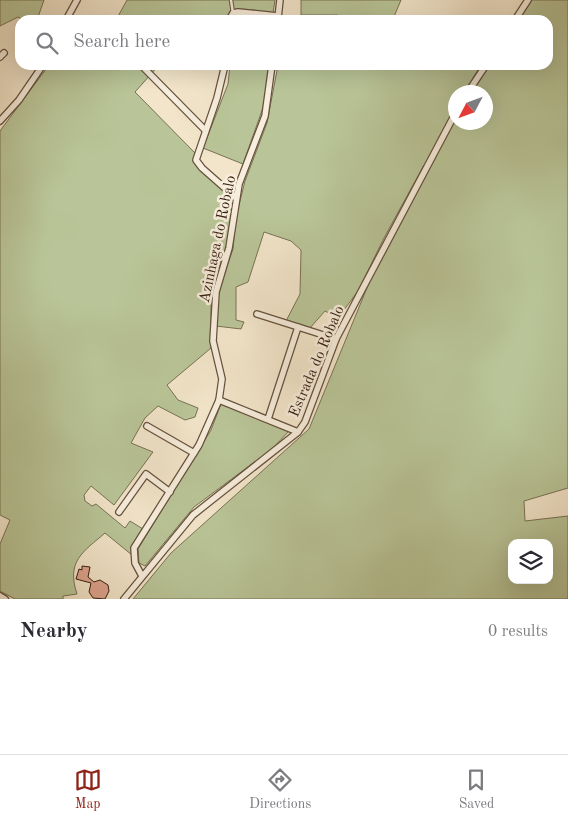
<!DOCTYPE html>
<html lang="en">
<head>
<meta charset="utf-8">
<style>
	body { margin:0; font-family:"Old Standard TT",serif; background:#f7f7f7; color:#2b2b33 }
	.controls { position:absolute; right:15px; bottom:15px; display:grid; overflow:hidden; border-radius:10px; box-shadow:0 5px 20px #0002 }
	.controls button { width:45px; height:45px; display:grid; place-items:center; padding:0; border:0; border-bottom:1px solid #e1e1e2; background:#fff; color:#2b2b33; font:25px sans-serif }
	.compass { position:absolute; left:448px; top:85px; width:45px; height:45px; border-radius:50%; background:#fff; box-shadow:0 5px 20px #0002; rotate:229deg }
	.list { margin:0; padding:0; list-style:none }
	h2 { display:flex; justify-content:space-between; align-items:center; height:65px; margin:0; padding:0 20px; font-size:21px }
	h2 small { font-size:16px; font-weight:400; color:#7c7c81 }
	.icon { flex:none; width:28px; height:28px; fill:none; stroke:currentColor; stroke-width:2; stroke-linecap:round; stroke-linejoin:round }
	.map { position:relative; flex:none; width:568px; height:599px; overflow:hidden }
	.search { position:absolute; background:#fff; box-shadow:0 5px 20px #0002; left:15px; right:15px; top:15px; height:55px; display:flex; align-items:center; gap:12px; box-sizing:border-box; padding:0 18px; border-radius:15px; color:#7c7c81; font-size:19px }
	.sheet { height:155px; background:#fff }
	nav { display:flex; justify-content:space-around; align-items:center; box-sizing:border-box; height:70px; border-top:1px solid #e1e1e2; background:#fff; font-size:14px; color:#7c7c81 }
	nav a { display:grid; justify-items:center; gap:2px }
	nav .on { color:#8f2418 }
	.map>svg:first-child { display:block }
</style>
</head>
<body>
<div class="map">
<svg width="568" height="599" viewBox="0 0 568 599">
	<rect width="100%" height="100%" fill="#f2e5ca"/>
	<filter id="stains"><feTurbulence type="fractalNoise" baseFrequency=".004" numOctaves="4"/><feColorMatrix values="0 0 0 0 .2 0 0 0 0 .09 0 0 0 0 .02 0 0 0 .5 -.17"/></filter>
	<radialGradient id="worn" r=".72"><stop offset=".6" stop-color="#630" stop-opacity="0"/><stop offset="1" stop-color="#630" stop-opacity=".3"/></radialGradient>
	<!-- green -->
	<g fill="#b9c598" stroke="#787254" fill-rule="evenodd">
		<path d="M0,0H44L37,20H23L18,17L0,26Z"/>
		<path d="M127,0H275L272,20H254L255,10L238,9L230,14L228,20H116Z"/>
		<path d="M301,0H401L393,19L514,16L511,20H338V15H301Z"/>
		<path d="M528,0H568V488L524,501L525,521L568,516V599H133L171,553L309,429L369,283L424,165L384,238L358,291L338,318L325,311L310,328L286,321L300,294L301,250L291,241L264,232L248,282L236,287V320L244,322L241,329L216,326L218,293L233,249L236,217L245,181L267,123L278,65H481L473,78L483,65H548V20H514ZM456,92H486V122H456ZM512,543H549V580H512Z"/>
		<path d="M49,65H159L135,92L195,153V161L233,201L226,250L211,286V348L167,385L178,400L198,408L195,417L185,420L158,406L145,418L131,443L153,452L114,505L91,486L84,495L85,501L92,506L96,504L125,528L130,521L143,529L132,546V555L105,533C83,552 66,561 77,594L63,596V599H15L0,591V544L10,520L0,515V131Z"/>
		<path d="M230,65H269L265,102L243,164L203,148L228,84Z"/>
		<path d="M221,404L290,430L272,449L194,507L145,566L139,563L138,549L211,430Z"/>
	</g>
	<!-- building -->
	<path fill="#dda48e" stroke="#372010" d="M82,566L90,567L88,577L94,582L100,580L108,585L109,591L105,599L93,598L89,592L91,583L76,579L79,569L82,570Z"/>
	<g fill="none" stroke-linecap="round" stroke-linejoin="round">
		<defs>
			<path id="lane" d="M231,0L233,13"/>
			<g id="street">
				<path d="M278,18L280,0"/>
				<path d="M66,20L77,0"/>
				<path d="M229,20L233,13L238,12L278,16"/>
				<path d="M515,20L528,0"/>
				<path d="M0,57L4,53"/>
				<path d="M141,65L205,130"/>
				<path d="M225,65L217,98L196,160L202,168L236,198"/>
				<path d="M468,92L486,65"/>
				<path d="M0,121L19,100L43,65"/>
				<path d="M257,314L336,339"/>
				<path d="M219,400L298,432"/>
				<path d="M268,419L298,327"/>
				<path d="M147,426L194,453"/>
				<path d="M119,512L146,474L170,492"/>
				<path d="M142,576L135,563L134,548L199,445L219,400L222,379L213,341L216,292L229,248L239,184L265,116L272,65"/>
				<path d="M0,596L5,599"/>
				<path d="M124,599L193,515L298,432L305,422L336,339L456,112"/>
			</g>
		</defs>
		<!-- lane casing -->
		<use href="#lane" stroke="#66513e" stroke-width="4.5"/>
		<!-- street casing -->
		<use href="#street" stroke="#66513e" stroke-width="8"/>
		<!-- lane -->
		<use href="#lane" stroke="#f7eedd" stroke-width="2.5"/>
		<!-- street -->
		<use href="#street" stroke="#f7eedd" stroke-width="5.5"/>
	</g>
	<g text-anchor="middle" stroke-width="5" stroke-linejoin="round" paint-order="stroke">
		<!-- street labels -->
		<g font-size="15" fill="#372010" stroke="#f7eedd">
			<text transform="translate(217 239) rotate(-78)" y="5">Azinhaga do Robalo</text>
			<text transform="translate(316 361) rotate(-67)" y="5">Estrada do Robalo</text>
		</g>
	</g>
	<rect width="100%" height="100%" filter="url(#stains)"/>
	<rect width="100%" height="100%" fill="url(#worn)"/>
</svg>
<div class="controls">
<button><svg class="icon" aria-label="layers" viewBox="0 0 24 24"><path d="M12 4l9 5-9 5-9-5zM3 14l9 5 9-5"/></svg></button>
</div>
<svg class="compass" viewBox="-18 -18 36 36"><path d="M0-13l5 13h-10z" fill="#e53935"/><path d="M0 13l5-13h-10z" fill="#7c7c81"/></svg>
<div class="search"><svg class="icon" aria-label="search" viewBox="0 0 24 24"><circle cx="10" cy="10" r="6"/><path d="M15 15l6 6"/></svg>Search here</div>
</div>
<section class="sheet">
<h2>Nearby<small>0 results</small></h2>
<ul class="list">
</ul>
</section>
<nav>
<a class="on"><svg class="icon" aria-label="map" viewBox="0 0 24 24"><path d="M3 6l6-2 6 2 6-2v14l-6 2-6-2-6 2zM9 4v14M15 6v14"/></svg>Map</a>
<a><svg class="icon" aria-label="directions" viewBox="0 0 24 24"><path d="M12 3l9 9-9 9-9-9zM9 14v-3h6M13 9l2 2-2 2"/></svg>Directions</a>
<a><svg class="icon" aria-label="saved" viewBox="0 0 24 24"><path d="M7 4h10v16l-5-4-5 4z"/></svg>Saved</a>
</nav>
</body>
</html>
